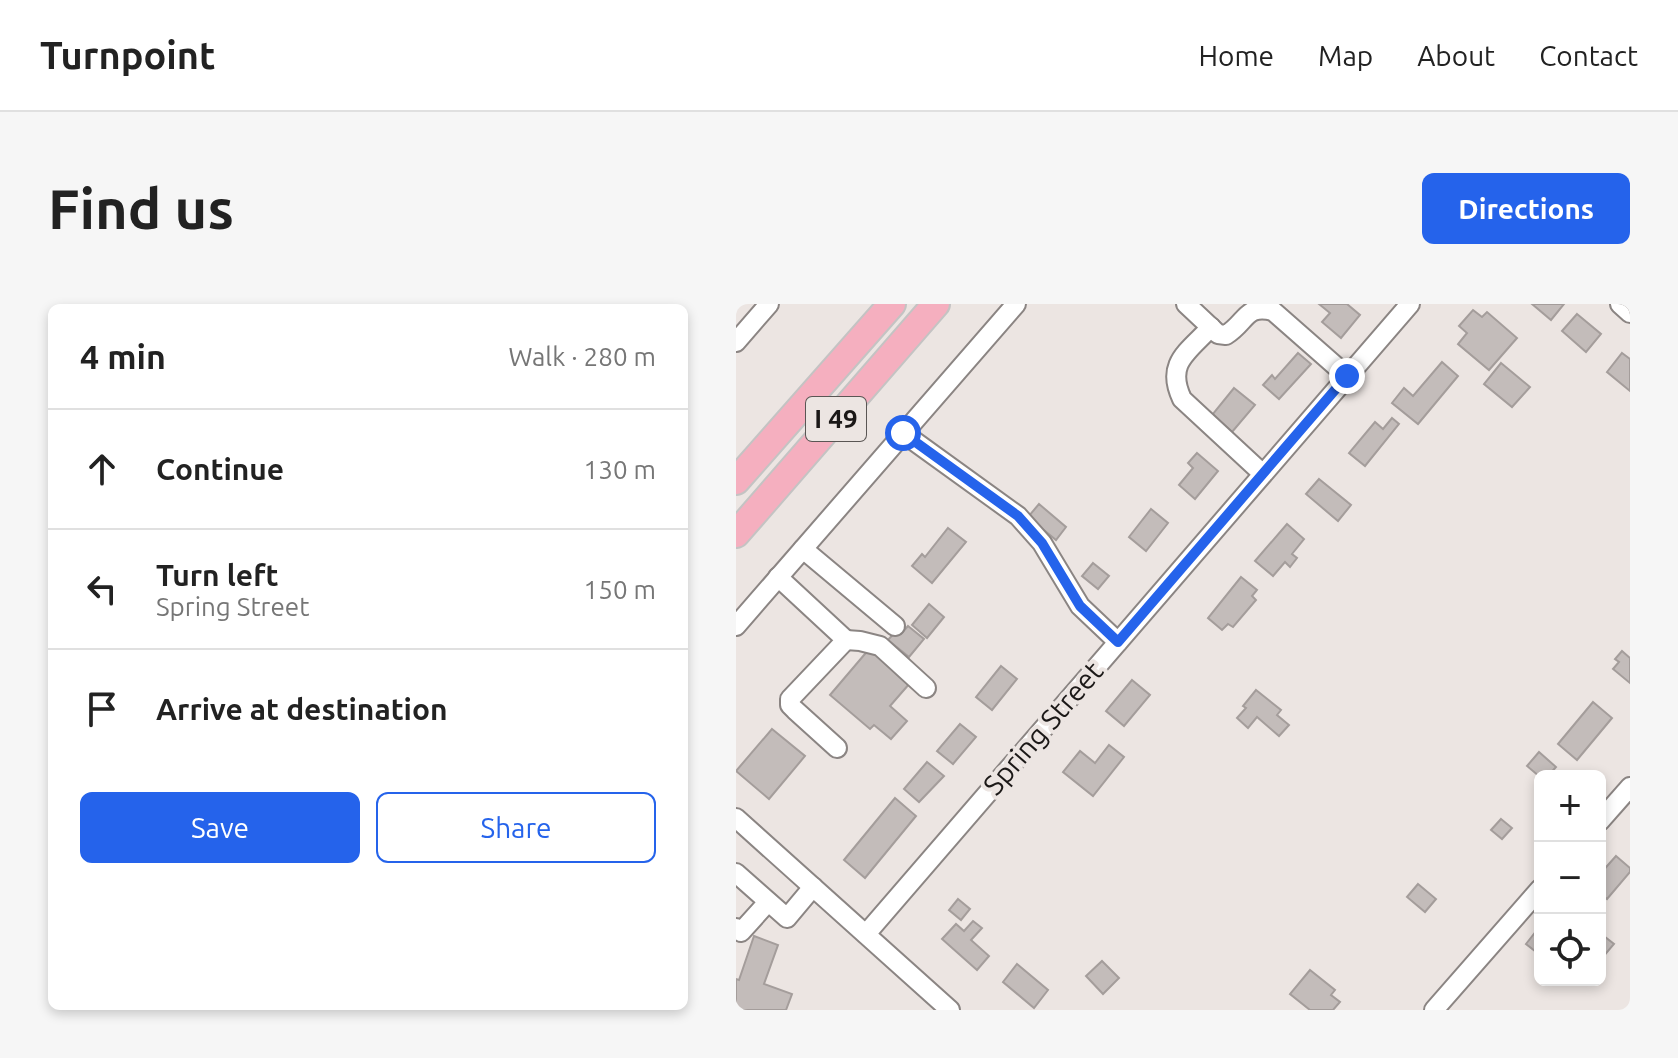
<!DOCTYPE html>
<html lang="en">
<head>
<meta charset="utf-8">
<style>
	body { margin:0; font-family:Ubuntu,sans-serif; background:#f6f6f6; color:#222 }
	.controls { position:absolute; right:24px; bottom:24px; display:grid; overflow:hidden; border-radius:12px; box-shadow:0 4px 12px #0003 }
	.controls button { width:72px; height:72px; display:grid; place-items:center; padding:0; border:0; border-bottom:2px solid #e0e0e0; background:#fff; color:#222; font:40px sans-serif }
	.stop { position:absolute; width:24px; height:24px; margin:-18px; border:6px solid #2563eb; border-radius:50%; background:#fff }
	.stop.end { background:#2563eb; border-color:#fff; box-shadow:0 2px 8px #0008 }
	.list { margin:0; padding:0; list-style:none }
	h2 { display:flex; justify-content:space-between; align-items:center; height:104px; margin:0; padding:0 32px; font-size:34px }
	h2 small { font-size:26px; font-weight:400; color:#767676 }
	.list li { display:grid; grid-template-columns:52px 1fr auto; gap:24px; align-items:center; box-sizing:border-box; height:120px; padding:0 32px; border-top:2px solid #e0e0e0 }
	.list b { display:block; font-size:30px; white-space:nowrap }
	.list p { margin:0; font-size:26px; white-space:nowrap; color:#767676 }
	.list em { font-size:26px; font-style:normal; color:#767676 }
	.actions { display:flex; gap:16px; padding:24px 32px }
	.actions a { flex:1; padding:18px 0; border:2px solid #2563eb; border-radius:12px; text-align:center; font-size:28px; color:#2563eb }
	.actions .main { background:#2563eb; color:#fff }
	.icon { flex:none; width:44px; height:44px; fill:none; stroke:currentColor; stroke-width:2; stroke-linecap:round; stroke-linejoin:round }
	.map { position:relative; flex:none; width:894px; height:706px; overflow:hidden; border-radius:12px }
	header { display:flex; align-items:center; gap:48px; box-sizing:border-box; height:112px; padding:0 40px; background:#fff; border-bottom:2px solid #e0e0e0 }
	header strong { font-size:38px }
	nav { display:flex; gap:44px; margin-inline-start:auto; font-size:28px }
	.intro { display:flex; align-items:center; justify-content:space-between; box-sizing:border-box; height:192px; padding:0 48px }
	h1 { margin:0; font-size:56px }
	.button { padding:20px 36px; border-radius:12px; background:#2563eb; color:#fff; font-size:28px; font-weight:700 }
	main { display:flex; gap:48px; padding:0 48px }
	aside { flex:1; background:#fff; border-radius:12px; box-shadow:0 4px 12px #0003 }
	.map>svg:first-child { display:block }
</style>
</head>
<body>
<header>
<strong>Turnpoint</strong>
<nav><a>Home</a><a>Map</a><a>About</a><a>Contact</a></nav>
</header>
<div class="intro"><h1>Find us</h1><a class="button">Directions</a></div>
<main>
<aside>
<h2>4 min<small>Walk · 280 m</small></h2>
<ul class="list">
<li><svg class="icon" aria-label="ahead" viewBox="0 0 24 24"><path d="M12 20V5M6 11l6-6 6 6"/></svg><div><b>Continue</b></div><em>130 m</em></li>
<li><svg class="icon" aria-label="left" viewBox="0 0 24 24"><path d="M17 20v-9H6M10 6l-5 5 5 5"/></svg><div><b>Turn left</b><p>Spring Street</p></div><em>150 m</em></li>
<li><svg class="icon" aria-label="arrive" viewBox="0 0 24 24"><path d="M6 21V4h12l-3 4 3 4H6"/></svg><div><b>Arrive at destination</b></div></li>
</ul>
<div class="actions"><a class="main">Save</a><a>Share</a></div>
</aside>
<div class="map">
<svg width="894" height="706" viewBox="0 0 894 706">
	<rect width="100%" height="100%" fill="#ece5e2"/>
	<!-- building -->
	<g fill="#c3bcba" stroke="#a49d9b" stroke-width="2">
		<path d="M583,0H611L624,11L605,34L586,18L594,9Z"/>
		<path d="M796,0H828L815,16Z"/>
		<path d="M737,6L746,13L751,8L781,34L753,66L722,40L731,29L723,22Z"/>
		<path d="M841,10L865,30L850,48L826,27Z"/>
		<path d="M562,49L575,60L543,95L527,81L536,71L539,75Z"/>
		<path d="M886,49L894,55V87L871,68Z"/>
		<path d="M706,58L722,72L682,120L656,99L668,84L677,92Z"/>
		<path d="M765,59L794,83L776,103L748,80Z"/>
		<path d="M498,84L519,101L496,128L476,111Z"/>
		<path d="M656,114L663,120L629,162L613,149L639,118L647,125Z"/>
		<path d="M461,149L482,167L459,195L443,181L457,164L452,159Z"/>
		<path d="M583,175L615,201L602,217L570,190Z"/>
		<path d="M303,200L330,223L320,236L292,213Z"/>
		<path d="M415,205L432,219L410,247L393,233Z"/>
		<path d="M551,220L568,235L556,250L561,254L554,263L549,258L537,272L519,257Z"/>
		<path d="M212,224L230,238L196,279L176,262L186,250L189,253Z"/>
		<path d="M357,259L373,272L362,285L346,272Z"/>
		<path d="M505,273L521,286L516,292L520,296L497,323L492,320L486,326L472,314Z"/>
		<path d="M193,300L208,313L191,334L176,321Z"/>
		<path d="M172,322L188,335L173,353L152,336L160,327L165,330Z"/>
		<path d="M134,344L174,379L154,402L171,417L155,435L138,421L134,425L94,391Z"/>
		<path d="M886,347L894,354V379L877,365L883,358L879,355Z"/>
		<path d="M265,362L281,375L256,406L240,393Z"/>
		<path d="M396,376L414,391L388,422L370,407Z"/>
		<path d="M520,386L545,406L541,411L553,421L543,432L521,413L512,424L501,414L510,404L507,402Z"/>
		<path d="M857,398L876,414L841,456L822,440Z"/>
		<path d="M224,420L240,433L217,460L201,447Z"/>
		<path d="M36,425L69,452L33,495L0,467Z"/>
		<path d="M373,441L388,453L357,492L327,468L344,447L359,459Z"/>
		<path d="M803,448L820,463L812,472L804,473L791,462Z"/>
		<path d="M191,458L208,472L183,498L168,485Z"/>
		<path d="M159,494L180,512L129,574L108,556Z"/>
		<path d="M765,515L776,524L766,535L755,526Z"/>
		<path d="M880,552L894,564V568L871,595L864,589V570Z"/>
		<path d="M682,580L700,595L689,608L671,593Z"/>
		<path d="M222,595L234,605L225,616L213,606Z"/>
		<path d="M237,617L246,624L235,636L253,652L241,666L206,635L220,620L228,627Z"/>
		<path d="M801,626L804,629V651L790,640Z"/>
		<path d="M864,629L878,640L867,653L864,651Z"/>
		<path d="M18,632L42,641L28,680L56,690L50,706H0V675L3,676Z"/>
		<path d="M366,657L383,674L367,690L350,672Z"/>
		<path d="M281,660L312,686L298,704L267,678Z"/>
		<path d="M574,666L599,686L595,691L604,698L597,706H574L554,690Z"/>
	</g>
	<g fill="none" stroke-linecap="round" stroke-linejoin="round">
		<defs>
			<g id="minor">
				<path d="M450,0L482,30L490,31C511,18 509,0 537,7L611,72"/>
				<path d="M884,0L894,9"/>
				<path d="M475,23C452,48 429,59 446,95L527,170"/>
				<path d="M0,38L33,0"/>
				<path d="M167,129L282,212L306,239L344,302L382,338"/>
				<path d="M67,245L159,322"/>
				<path d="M42,273L110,336L54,395V401L59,406L101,444"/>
				<path d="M0,322L280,0"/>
				<path d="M110,336L124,337L144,342L190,384"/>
				<path d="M0,514L214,706"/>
				<path d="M864,517L894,483"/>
				<path d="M0,569L51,614L77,583"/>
				<path d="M0,624L5,628L32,598"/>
				<path d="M130,630L674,0"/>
				<path d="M698,706L804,585"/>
			</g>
			<g id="highway">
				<path d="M0,177L156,0"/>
				<path d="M0,230L200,0"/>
			</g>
		</defs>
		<!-- minor casing -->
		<use href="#minor" stroke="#8b8583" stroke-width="22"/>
		<!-- highway casing -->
		<use href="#highway" stroke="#c4c3c3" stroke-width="30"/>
		<!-- minor -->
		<use href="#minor" stroke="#fff" stroke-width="18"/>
		<!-- highway -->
		<use href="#highway" stroke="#f5afbf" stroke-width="26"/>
	</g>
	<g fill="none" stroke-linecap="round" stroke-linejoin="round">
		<!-- route -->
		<path stroke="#2563eb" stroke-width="10" d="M167,129L282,212L306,239L344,302L382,338L611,72"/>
	</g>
	<g text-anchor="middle" stroke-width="8" stroke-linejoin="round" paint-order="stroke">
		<!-- shield labels -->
		<rect fill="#ece5e2" stroke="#5a5654" stroke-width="2" x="70" y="93" width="60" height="44" rx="6"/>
		<g font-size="26" font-weight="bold" fill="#1b1817">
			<text x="100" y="124">I 49</text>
		</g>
		<!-- street labels -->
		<g font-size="28" fill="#1b1817" stroke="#ece5e2">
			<text transform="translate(307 424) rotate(-49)" y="10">Spring Street</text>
		</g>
	</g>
</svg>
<div class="controls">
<button>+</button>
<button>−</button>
<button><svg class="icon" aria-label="locate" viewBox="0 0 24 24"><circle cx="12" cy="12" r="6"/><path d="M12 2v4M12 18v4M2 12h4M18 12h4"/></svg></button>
</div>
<div class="stop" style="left:167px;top:129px"></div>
<div class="stop end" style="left:611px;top:72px"></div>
</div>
</main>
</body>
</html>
